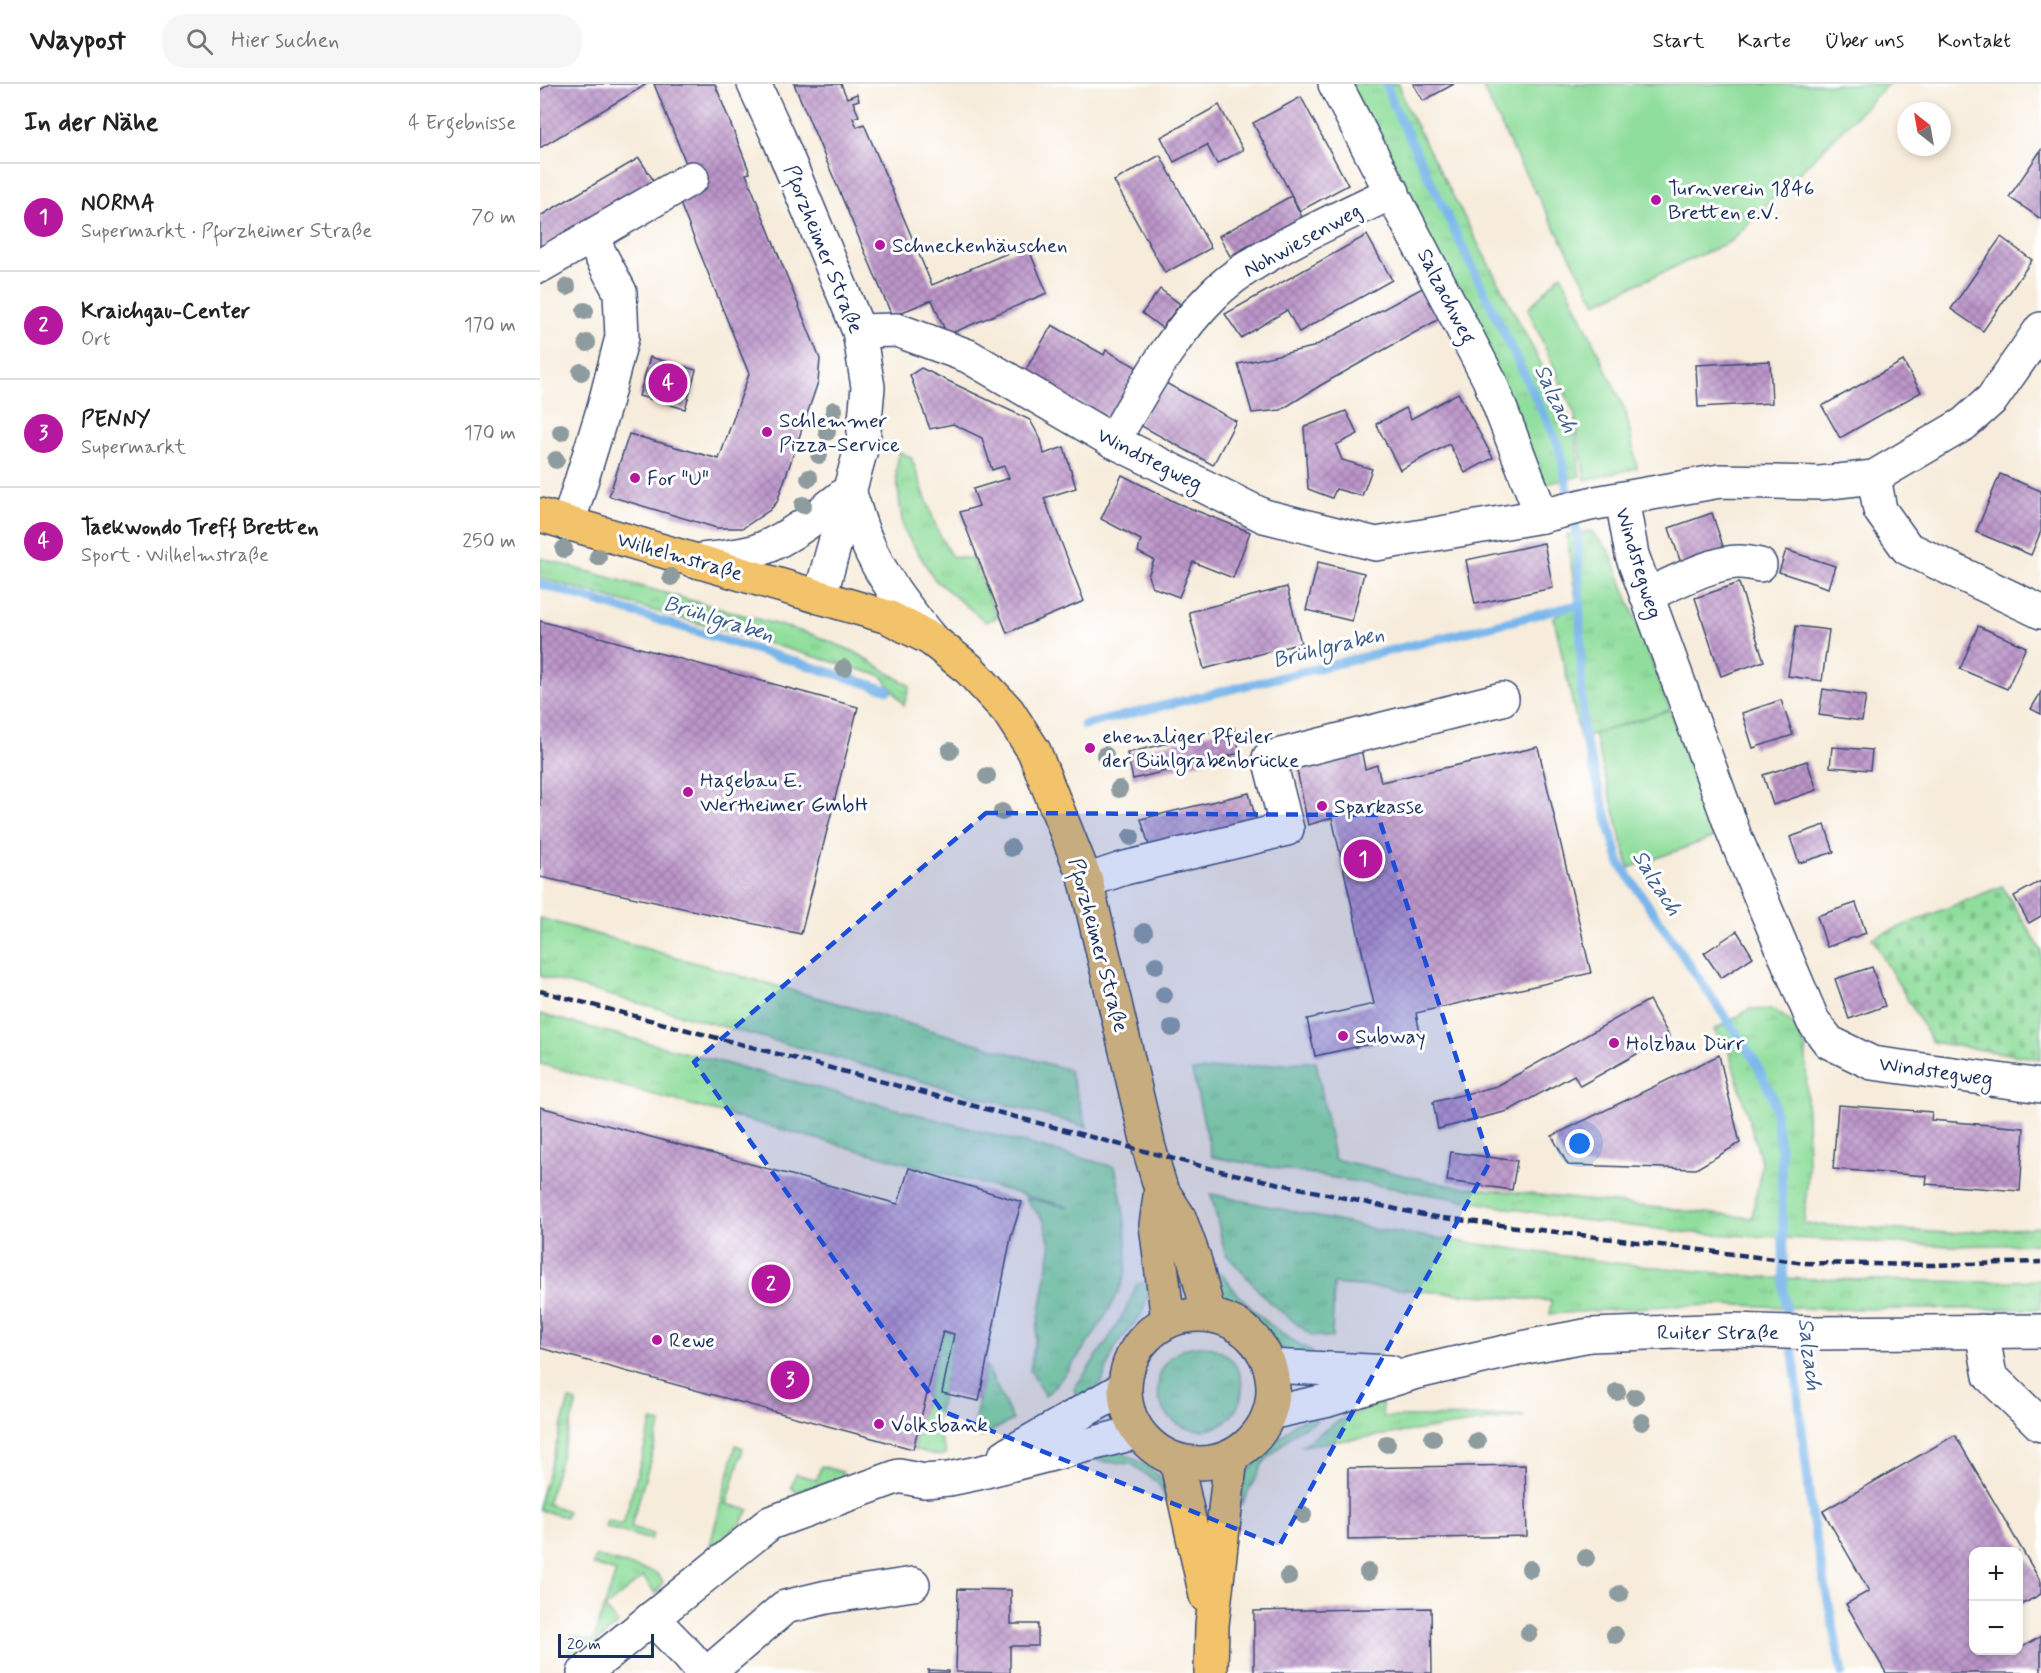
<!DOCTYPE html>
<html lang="de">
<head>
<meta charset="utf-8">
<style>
	body { margin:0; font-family:Mynerve,sans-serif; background:#f6f6f6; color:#222 }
	.controls { position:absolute; right:18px; bottom:18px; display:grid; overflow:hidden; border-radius:12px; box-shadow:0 3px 9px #0003 }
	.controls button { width:54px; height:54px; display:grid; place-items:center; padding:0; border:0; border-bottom:2px solid #e0e0e0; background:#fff; color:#222; font:30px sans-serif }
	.compass { position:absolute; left:1357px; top:18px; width:54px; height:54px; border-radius:50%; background:#fff; box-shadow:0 3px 9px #0003; rotate:329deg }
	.scale { position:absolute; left:18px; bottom:15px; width:96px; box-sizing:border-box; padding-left:6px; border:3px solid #1b2f5e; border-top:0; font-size:16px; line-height:21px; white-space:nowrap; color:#1b2f5e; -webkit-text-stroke:4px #fff; paint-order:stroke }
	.you { position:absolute; left:1040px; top:1060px; width:21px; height:21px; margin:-15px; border:4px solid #fff; border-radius:50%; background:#1a73e8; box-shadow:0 0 0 9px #1a73e833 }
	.badge { display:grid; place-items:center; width:39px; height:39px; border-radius:50%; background:#b5179e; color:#fff; font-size:20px; font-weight:700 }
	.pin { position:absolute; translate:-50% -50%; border:3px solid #fff; box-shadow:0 2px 6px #0006 }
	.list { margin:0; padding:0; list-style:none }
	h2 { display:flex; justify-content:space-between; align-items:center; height:78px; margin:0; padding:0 24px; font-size:26px }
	h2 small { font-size:20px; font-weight:400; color:#767676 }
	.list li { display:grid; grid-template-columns:39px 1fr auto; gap:18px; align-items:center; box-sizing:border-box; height:108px; padding:0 24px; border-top:2px solid #e0e0e0 }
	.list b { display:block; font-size:22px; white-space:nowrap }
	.list p { margin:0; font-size:20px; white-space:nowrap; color:#767676 }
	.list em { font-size:20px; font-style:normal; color:#767676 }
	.icon { flex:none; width:33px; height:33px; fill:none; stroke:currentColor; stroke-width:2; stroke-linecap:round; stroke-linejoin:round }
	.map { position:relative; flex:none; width:1501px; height:1589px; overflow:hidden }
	header { display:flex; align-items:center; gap:36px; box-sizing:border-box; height:84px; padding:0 30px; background:#fff; border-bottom:2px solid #e0e0e0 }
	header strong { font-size:28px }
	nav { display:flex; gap:33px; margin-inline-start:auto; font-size:21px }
	.search { width:420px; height:54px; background:#f6f6f6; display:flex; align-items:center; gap:15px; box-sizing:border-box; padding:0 21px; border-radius:24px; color:#767676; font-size:22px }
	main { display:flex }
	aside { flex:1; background:#fff }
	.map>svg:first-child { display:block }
</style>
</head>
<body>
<header>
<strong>Waypost</strong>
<div class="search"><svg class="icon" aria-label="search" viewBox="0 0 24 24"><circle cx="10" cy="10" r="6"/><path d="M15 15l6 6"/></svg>Hier suchen</div>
<nav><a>Start</a><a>Karte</a><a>Über uns</a><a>Kontakt</a></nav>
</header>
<main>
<aside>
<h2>In der Nähe<small>4 Ergebnisse</small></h2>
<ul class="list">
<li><span class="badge">1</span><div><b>NORMA</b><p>Supermarkt · Pforzheimer Straße</p></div><em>70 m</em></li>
<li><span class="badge">2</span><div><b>Kraichgau-Center</b><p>Ort</p></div><em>170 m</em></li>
<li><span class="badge">3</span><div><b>PENNY</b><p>Supermarkt</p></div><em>170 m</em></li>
<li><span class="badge">4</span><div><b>Taekwondo Treff Bretten</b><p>Sport · Wilhelmstraße</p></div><em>250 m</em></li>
</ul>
</aside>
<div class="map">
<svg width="1501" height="1589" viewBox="0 0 1501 1589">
	<defs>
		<pattern id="grass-tufts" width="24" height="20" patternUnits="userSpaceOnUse" patternTransform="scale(1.5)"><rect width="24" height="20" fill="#90de9c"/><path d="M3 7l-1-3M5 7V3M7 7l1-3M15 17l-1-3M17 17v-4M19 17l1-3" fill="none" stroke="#7cbf89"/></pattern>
		<pattern id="cemetery-stones" width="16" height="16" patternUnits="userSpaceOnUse" patternTransform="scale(1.5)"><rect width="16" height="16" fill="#90de9c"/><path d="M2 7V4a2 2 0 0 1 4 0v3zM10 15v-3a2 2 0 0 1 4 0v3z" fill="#7cbf89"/></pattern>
		<pattern id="building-cross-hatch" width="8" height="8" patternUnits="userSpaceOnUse" patternTransform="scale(1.5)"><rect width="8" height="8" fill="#bc95c9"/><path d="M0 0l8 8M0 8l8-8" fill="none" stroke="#987aa6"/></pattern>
	</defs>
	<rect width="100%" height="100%" fill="#fff"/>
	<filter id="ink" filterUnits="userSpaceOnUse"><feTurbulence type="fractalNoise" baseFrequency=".0167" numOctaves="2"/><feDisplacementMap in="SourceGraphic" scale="12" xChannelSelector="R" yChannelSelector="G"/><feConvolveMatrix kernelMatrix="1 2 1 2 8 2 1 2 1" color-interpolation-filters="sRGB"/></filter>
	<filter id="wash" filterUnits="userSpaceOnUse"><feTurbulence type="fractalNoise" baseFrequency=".008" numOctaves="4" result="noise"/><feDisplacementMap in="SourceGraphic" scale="24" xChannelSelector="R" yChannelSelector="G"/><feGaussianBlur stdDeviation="1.35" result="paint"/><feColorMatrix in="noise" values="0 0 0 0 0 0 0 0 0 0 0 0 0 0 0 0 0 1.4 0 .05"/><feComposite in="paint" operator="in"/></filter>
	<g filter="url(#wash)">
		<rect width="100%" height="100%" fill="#f7ecdb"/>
		<!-- grass -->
		<g fill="url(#grass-tufts)" stroke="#56867d" stroke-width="1.5">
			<path d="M810,0H859L866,22L1035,345L1040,392L999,402Z"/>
			<path d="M359,368L371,373L398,448L411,472L432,475L457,533L446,538L395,496L363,445L356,388Z"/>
			<path d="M1051,447L1070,468L1130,626L1040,654L1014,534L1036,517L1027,451Z"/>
			<path d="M0,474L271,550L315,568L370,602L364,621L342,592L0,494Z"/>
			<path d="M0,834L529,986L547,1043L0,892Z"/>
			<path d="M1210,925L1235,926L1253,940L1266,965L1268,1087L1264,1140L1409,1149L1501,1143V1160L1410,1162L1152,1149L1032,1135L672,1073L652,987L776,977L794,1075L907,1101L1212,1134L1222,1080L1189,968L1174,946Z"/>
			<path d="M0,930L575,1083C582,1116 589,1150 586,1184C584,1213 527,1292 505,1312L490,1286L511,1164L504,1137L485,1114L528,1123L0,980Z"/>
			<path d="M671,1110L839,1146L1074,1179L1230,1194L1437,1198L1501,1196V1225H1282L1199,1221L1127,1222L1010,1230L1011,1217L794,1200L792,1254L771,1251L729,1218L685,1169Z"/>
			<path d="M681,1189C687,1196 692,1204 699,1211C719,1234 744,1253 771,1267L775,1276C764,1273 753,1271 743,1265C734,1259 728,1248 720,1241C696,1223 684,1219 671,1190Z"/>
			<path d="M607,1199L610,1205L602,1230L576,1262L562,1297L554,1305L538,1315L534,1305C559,1269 581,1241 597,1200Z"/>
			<path d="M403,1247L414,1250L396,1341L406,1370L400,1372L373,1365Z"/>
			<circle cx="660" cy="1304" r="42"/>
			<path d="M446,1281L473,1336L441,1353L434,1339Z"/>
			<path d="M29,1316L37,1318L7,1420L28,1427L26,1433L0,1426V1416Z"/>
			<path d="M842,1318L843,1333L985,1332L761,1362L797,1338Z"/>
			<path d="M775,1332L776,1337L755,1348L723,1379L702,1421L703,1394L708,1387L755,1339Z"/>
			<path d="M112,1337L121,1339L91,1443L113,1450L111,1456L65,1443L67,1436L83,1441Z"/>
			<path d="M196,1361L203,1364L187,1420L209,1426L202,1438L169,1465Z"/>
			<path d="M579,1369C596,1373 622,1389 628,1407C629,1411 629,1417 629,1421L618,1399L592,1380L558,1377L556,1370Z"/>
			<path d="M281,1382L303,1388L301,1395L256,1408L251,1403L256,1390L277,1396Z"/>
			<path d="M56,1472L116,1489L123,1497L116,1510L103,1493L65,1524L78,1540L41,1572H31L28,1568L32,1552L53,1557L76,1488L53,1481Z"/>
		</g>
		<!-- cemetery -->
		<path fill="url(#cemetery-stones)" stroke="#56867d" stroke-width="1.5" d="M1462,802L1501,866V975L1392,958L1332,854Z"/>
		<!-- garden -->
		<g fill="#90de9c" stroke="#56867d" stroke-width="1.5">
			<path d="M941,0H1348L1191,157L1056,219L978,76Z"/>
			<path d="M1021,190L1086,328L1097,384L1045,396L1035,331L988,225Z"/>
			<path d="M1130,626L1175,753L1089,784L1054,650Z"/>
		</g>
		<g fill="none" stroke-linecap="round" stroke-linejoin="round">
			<!-- stream -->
			<g stroke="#78b6eb" stroke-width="9">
				<path d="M846,0L854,22L1019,362L1038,456L1043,648L1080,780L1214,975L1233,1014L1241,1070L1244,1209L1255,1284L1272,1433L1302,1589"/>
				<path d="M0,500L348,606"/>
				<path d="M544,641L1041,520"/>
			</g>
		</g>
		<g id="blocks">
			<!-- building -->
			<g fill="url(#building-cross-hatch)">
				<path d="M10,0H107L0,64V6Z"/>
				<path d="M114,0H175L210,89L206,90L280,275L278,298L237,418L230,426L203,444H177L69,412L89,350L179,375L209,290L139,117L158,109Z"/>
				<path d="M254,0H301L307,14L317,10L319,16L313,18L319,32L313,34L317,43L324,40L392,201L487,161L507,209L407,251L392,216L352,232Z"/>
				<path d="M873,0H914L883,17Z"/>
				<path d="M761,13L808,101L760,127L713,39Z"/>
				<path d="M679,21L703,66L677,80L667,61L634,78L621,53Z"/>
				<path d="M1501,66V135L1469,113Z"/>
				<path d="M620,71L671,164L625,189L574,97Z"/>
				<path d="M99,74L114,97L0,164V132Z"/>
				<path d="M751,112L762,133L690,172L679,152Z"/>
				<path d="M827,151L852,196L759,248L747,226L701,254L685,230Z"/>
				<path d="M1461,153L1492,176L1443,247L1411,225Z"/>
				<path d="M886,202L901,234L781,301L741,326L712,329L698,280L773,263Z"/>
				<path d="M620,205L640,220L622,244L602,229Z"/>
				<path d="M512,241L564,271L566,266L598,284L570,335L537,317L535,322L482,292Z"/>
				<path d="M110,273L156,286L145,325L99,312Z"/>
				<path d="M1230,277L1232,319L1158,323L1156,281Z"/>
				<path d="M1363,277L1381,308L1300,354L1282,322Z"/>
				<path d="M381,284L490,336L501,356L504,370L524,363L536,404L504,414L544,517L467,549L420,428L439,422L433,405L469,394L464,382L452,386L442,354L413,340L390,345L370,291Z"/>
				<path d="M622,297L696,337L673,381L598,340Z"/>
				<path d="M918,309L953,374L925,389L909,360L860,386L836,340L866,324L871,335Z"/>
				<path d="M806,327L818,350L796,361L802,376L832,385L822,412L796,405L792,414L768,405L764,343Z"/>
				<path d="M1460,390L1501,407V447L1491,471L1436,448Z"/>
				<path d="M582,391L637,419L710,448L693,494L653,478L639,513L612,503L608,492L614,476L598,468L601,456L561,435Z"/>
				<path d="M1172,429L1186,471L1143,485L1129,444Z"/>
				<path d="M1004,459L1013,504L935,520L926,476Z"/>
				<path d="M1246,466L1295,482L1288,504L1239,488Z"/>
				<path d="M778,478L824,489L812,537L766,526Z"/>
				<path d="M1199,499L1224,577L1181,592L1155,514Z"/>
				<path d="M747,503L761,559L664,585L649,528Z"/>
				<path d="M0,537L318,623L261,850L0,793Z"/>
				<path d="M1256,542L1289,546L1282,597L1248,592Z"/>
				<path d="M1438,542L1486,563L1467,605L1420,585Z"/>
				<path d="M1283,605L1326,612L1322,637L1279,631Z"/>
				<path d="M1501,608V630L1491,625Z"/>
				<path d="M1241,616L1253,651L1213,664L1202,629Z"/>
				<path d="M694,643L700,669L593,695L587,669Z"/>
				<path d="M998,663L1051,889L876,929L880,949L775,972L767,935L834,920L792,734L768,741L756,681L821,665L825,685L837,681L841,698Z"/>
				<path d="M1292,663L1332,666L1330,686L1290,683Z"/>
				<path d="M1267,677L1277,706L1233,721L1223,691Z"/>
				<path d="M709,709L717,740L610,765L601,735Z"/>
				<path d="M1285,741L1294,768L1259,779L1250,753Z"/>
				<path d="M1501,797V832L1489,839L1474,812Z"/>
				<path d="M1316,819L1326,849L1287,863L1277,832Z"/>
				<path d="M1197,847L1213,873L1181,894L1164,869Z"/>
				<path d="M1332,883L1345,922L1309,935L1295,895Z"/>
				<path d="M1109,916L1129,952L1040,1002L1034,991L968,1027L898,1045L893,1018L957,1002Z"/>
				<path d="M1179,971L1200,1059L1156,1085L1028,1081L1012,1052Z"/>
				<path d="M1298,1021L1392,1028L1391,1036L1484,1044L1480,1107L1386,1100L1387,1092L1293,1085Z"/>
				<path d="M0,1023L358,1120L369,1084L482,1118L471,1153L439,1317L402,1309L414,1250L403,1247L373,1365L0,1264Z"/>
				<path d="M911,1068L977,1077L972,1106L907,1097Z"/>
				<path d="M1415,1351L1501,1498V1510L1478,1523V1468H1434V1566H1466L1469,1571L1501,1552V1589H1346L1306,1520L1329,1507L1283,1427Z"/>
				<path d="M985,1381L987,1452L808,1456V1384Z"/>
				<path d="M418,1505L471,1506V1540H498V1562H470V1589L416,1588Z"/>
				<path d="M891,1524L892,1589H714V1527Z"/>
				<path d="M388,1586L408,1587V1589H388Z"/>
			</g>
		</g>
	</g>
	<g filter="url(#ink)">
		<use href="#blocks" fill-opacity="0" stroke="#3c4b71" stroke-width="1.5"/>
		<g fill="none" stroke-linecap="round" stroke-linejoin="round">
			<defs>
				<g id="minor">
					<path d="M214,0L238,52L319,247L328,303L323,358L280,513"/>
					<path d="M795,0L949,295L1002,432"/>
					<path d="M0,182L152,94"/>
					<path d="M319,247L357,246L428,272L573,357L724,432L836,460L1002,432L1050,420L1180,397L1281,399L1334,393L1424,340L1452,315L1501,245"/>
					<path d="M573,357C603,306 631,252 674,210C694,190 718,177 742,163C778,143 815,126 853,108"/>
					<path d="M1334,393L1340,426L1367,464L1501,528"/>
					<path d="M309,407C315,423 319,440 326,456C341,493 366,524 391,555"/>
					<path d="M1082,415L1092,471L1194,750L1273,937L1289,958L1332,979L1501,1002"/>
					<path d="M28,440L64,323L82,253L80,208L51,153"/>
					<path d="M154,477C176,474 199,473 219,466C253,452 281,429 309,407"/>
					<path d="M1107,511C1130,501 1176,476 1201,478C1207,478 1214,480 1220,481"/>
					<path d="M546,797L585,784L747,745L729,674L962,615"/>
					<path d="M1442,1247L1450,1292L1501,1341"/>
					<path d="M730,1282L850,1288"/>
					<path d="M730,1329L785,1317L873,1289L991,1262L1050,1251L1195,1246L1274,1249L1501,1247"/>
					<path d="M465,1372L584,1304"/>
					<path d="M112,1534L149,1572L163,1589"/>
					<path d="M44,1589L230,1439L359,1392L384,1397L409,1395L438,1389L598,1348"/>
					<path d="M168,1589L245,1523L287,1513L373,1500"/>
				</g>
				<g id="major">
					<path d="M0,431L348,533L391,555L429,585L468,627L494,667L546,797L609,1064L621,1105L639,1133L654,1174L669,1231"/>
					<path d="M621,1105L616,1141L628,1237"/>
					<circle cx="659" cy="1305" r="74"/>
					<path d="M636,1376L666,1512"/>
					<path d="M671,1589L672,1541L691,1373"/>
				</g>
			</defs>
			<!-- minor casing -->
			<use href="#minor" stroke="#3c4b71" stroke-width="36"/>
			<!-- major casing -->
			<use href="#major" stroke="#3c4b71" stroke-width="36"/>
			<!-- minor -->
			<use href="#minor" stroke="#fff" stroke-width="33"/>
			<!-- major -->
			<use href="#major" stroke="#f2c36a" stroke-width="33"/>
			<!-- rail -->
			<path stroke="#1b2f5e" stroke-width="4.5" stroke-dasharray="9 4.5" stroke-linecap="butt" d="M0,907L676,1086L888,1132L1265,1179L1393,1181L1501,1178"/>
		</g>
		<!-- trees -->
		<g fill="#8e9c9f">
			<circle cx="27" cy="203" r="9"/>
			<circle cx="45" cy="227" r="9"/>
			<circle cx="47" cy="259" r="9"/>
			<circle cx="41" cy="288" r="9"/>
			<circle cx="294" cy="326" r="9"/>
			<circle cx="21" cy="348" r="9"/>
			<circle cx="287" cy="348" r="9"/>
			<circle cx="279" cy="371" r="9"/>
			<circle cx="16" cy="376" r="9"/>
			<circle cx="269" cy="394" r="9"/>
			<circle cx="263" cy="421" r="9"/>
			<circle cx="24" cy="465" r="9"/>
			<circle cx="58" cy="473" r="9"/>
			<circle cx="131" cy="493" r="9"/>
			<circle cx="304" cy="584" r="9"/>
			<circle cx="410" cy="667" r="9"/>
			<circle cx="565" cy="671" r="9"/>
			<circle cx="447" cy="692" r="9"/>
			<circle cx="579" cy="705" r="9"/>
			<circle cx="462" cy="728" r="9"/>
			<circle cx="591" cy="753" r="9"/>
			<circle cx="471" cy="764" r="9"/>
			<circle cx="604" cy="848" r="9"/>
			<circle cx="616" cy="881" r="9"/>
			<circle cx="624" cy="911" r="9"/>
			<circle cx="632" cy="944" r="9"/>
			<circle cx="1077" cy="1308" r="9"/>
			<circle cx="1095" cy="1313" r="9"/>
			<circle cx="1102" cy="1338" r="9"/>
			<circle cx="893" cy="1354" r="9"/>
			<circle cx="937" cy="1357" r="9"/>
			<circle cx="847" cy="1360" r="9"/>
			<circle cx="763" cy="1431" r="9"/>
			<circle cx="1046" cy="1474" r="9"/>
			<circle cx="990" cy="1485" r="9"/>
			<circle cx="828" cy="1488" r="9"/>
			<circle cx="748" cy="1493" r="9"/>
			<circle cx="1080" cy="1510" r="9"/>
			<circle cx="989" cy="1549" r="9"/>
			<circle cx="1075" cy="1551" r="9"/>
		</g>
	</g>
	<!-- marked area -->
	<path fill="#1d4ed8" fill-opacity="0.2" stroke="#1d4ed8" stroke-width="4.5" stroke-dasharray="12 8" stroke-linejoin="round" d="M446,729L838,731L950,1078L739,1462L402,1327L154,978Z"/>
	<!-- markers -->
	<g fill="#b5179e" stroke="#fff" stroke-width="2">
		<circle cx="1116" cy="116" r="6"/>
		<circle cx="340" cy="161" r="6"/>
		<circle cx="227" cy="348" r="6"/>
		<circle cx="95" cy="394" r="6"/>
		<circle cx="550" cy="664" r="6"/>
		<circle cx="148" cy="708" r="6"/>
		<circle cx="782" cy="722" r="6"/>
		<circle cx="803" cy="952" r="6"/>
		<circle cx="1074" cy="959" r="6"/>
		<circle cx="117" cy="1256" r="6"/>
		<circle cx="339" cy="1340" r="6"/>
	</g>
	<g text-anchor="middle" stroke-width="6" stroke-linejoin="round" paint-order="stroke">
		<!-- poi labels -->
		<g font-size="21" fill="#1b2f5e" stroke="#fff" text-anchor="start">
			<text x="1128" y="111">Turnverein 1846<tspan x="1128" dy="24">Bretten e.V.</tspan></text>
			<text x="352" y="168">Schneckenhäuschen</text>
			<text x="239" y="343">Schlemmer<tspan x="239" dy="24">Pizza-Service</tspan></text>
			<text x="107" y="401">For "U"</text>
			<text x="562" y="659">ehemaliger Pfeiler<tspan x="562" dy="24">der Bühlgrabenbrücke</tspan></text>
			<text x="160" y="703">Hagebau E.<tspan x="160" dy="24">Wertheimer GmbH</tspan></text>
			<text x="794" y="729">Sparkasse</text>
			<text x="815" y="959">Subway</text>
			<text x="1086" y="966">Holzbau Dürr</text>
			<text x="129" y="1263">Rewe</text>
			<text x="351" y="1347">Volksbank</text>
		</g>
		<!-- street labels -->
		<g font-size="21" fill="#1b2f5e" stroke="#fff">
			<text transform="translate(762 156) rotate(-29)" y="7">Nohwiesenweg</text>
			<text transform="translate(284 165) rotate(68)" y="7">Pforzheimer Straße</text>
			<text transform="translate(907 212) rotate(63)" y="7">Salzachweg</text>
			<text transform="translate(610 375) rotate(27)" y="7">Windstegweg</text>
			<text transform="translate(140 472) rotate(16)" y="7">Wilhelmstraße</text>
			<text transform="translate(1099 479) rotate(73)" y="7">Windstegweg</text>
			<text transform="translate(559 861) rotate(75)" y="7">Pforzheimer Straße</text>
			<text transform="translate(1396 987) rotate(8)" y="7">Windstegweg</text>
			<text x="1178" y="1255">Ruiter Straße</text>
		</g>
		<!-- water labels -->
		<g font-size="22" font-style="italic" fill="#3c5e8f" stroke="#fff">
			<text transform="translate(1017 314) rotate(65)" y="8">Salzach</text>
			<text transform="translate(179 534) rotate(17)" y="8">Brühlgraben</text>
			<text transform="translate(788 562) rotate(-14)" y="8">Brühlgraben</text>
			<text transform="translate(1118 798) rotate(58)" y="8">Salzach</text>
			<text transform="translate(1271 1270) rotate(83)" y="8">Salzach</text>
		</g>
	</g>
</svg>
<div class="controls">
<button>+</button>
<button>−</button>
</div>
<svg class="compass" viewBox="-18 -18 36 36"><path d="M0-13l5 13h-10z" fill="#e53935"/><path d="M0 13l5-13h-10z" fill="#767676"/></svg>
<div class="scale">20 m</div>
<div class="you"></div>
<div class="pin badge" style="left:823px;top:775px">1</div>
<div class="pin badge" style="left:231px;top:1200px">2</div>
<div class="pin badge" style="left:250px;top:1296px">3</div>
<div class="pin badge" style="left:128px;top:299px">4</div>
</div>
</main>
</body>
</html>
